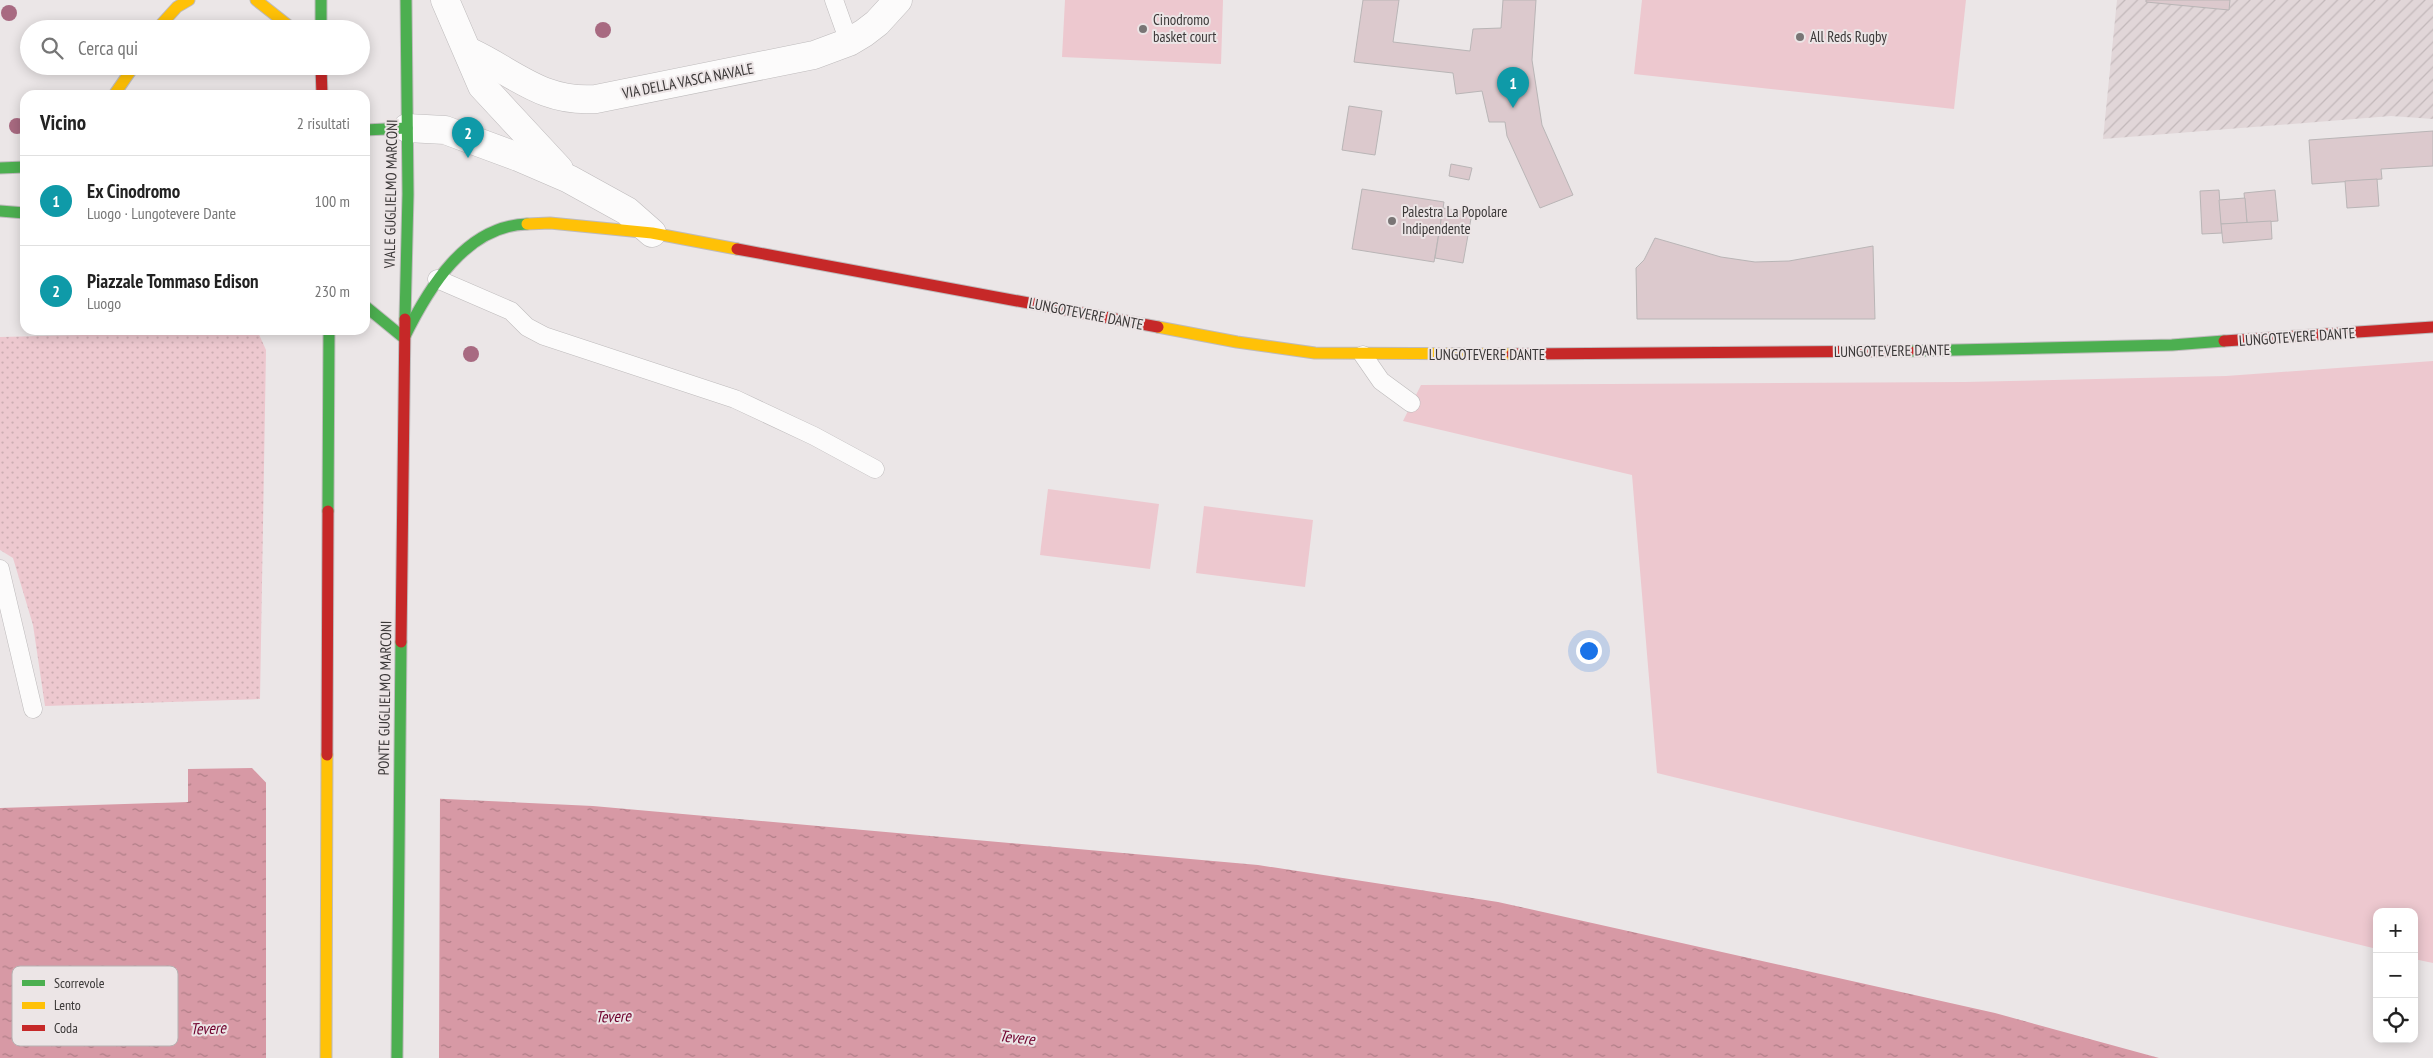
<!DOCTYPE html>
<html lang="it">
<head>
<meta charset="utf-8">
<style>
	body { margin:0; font-family:"PT Sans Narrow",sans-serif; background:#f6f6f6; color:#222 }
	.controls { position:absolute; right:15px; bottom:15px; display:grid; overflow:hidden; border-radius:10px; box-shadow:0 2px 12px #0003 }
	.controls button { width:45px; height:45px; display:grid; place-items:center; padding:0; border:0; border-bottom:1px solid #e0e0e0; background:#fff; color:#222; font:25px sans-serif }
	.you { position:absolute; left:1588px; top:650px; width:18px; height:18px; margin:-12px; border:4px solid #fff; border-radius:50%; background:#1a73e8; box-shadow:0 0 0 8px #1a73e833 }
	.badge { display:grid; place-items:center; width:32px; height:32px; border-radius:50%; background:#797575; color:#fff; font-size:16px; font-weight:700 }
	.pin { position:absolute; translate:-50% -41px; filter:drop-shadow(0 1px 2px #0008) }
	.pin::after { content:''; position:absolute; top:26px; width:18px; height:15px; background:inherit; clip-path:polygon(0 0,100% 0,50% 100%) }
	.list { margin:0; padding:0; list-style:none }
	h2 { display:flex; justify-content:space-between; align-items:center; height:65px; margin:0; padding:0 20px; font-size:21px }
	h2 small { font-size:16px; font-weight:400; color:#767676 }
	.list li { display:grid; grid-template-columns:32px 1fr auto; gap:15px; align-items:center; box-sizing:border-box; height:90px; padding:0 20px; border-top:1px solid #e0e0e0 }
	.list b { display:block; font-size:19px; white-space:nowrap }
	.list p { margin:0; font-size:16px; white-space:nowrap; color:#767676 }
	.list em { font-size:16px; font-style:normal; color:#767676 }
	.icon { flex:none; width:28px; height:28px; fill:none; stroke:currentColor; stroke-width:2; stroke-linecap:round; stroke-linejoin:round }
	.map { position:relative; flex:none; width:2433px; height:1058px; overflow:hidden }
	.search { position:absolute; background:#fff; box-shadow:0 2px 12px #0003; left:20px; top:20px; width:350px; height:55px; display:flex; align-items:center; gap:12px; box-sizing:border-box; padding:0 18px; border-radius:28px; color:#767676; font-size:19px }
	.panel { position:absolute; background:#fff; box-shadow:0 2px 12px #0003; left:20px; top:90px; width:350px; height:245px; border-radius:15px }
	.map>svg:first-child { display:block }
</style>
</head>
<body>
<div class="map">
<svg width="2433" height="1058" viewBox="0 0 2433 1058">
	<defs>
		<pattern id="industrial-furrows" width="10" height="10" patternUnits="userSpaceOnUse" patternTransform="scale(1.25)"><rect width="10" height="10" fill="#e1d6d8"/><path d="M-1 1l2-2M0 10L10 0M9 11l2-2" fill="none" stroke="#c2b8ba"/></pattern>
		<pattern id="grass-dots" width="8" height="8" patternUnits="userSpaceOnUse" patternTransform="scale(1.25)"><rect width="8" height="8" fill="#edc8cf"/><path d="M2 2h.1M6 6h.1" fill="none" stroke="#ccadb2" stroke-width="1.8" stroke-linecap="round"/></pattern>
		<pattern id="water-ripples" width="26" height="14" patternUnits="userSpaceOnUse" patternTransform="scale(1.25)"><rect width="26" height="14" fill="#d799a5"/><path d="M2 4q2-2 4 0t4 0M15 11q2-2 4 0t4 0" fill="none" stroke="#b07e87"/></pattern>
	</defs>
	<rect width="100%" height="100%" fill="#ebe6e7"/>
	<!-- industrial -->
	<path fill="url(#industrial-furrows)" d="M2117,0H2433V119L2391,116L2103,139Z"/>
	<!-- grass -->
	<path fill="url(#grass-dots)" d="M82,330H257L266,350L260,699L45,706L33,625L13,558L0,550V337L83,335Z"/>
	<!-- garden -->
	<g fill="#edc8cf">
		<path d="M1065,0H1223L1221,64L1062,57Z"/>
		<path d="M1642,0H1966L1954,109L1634,74Z"/>
		<path d="M2433,361V963L2414,959V912H2377V949L1657,773L1632,475L1403,421L1421,385L1965,382L2226,376Z"/>
		<path d="M1048,489L1159,504L1150,569L1040,555Z"/>
		<path d="M1204,506L1313,520L1305,587L1196,573Z"/>
	</g>
	<!-- water -->
	<path fill="url(#water-ripples)" d="M252,768L274,791L593,806L1258,865L1498,902L1995,1013L2159,1058H0V808L187,802L188,769Z"/>
	<!-- pier -->
	<g fill="#ebe6e7">
		<path d="M186,768L188,769V802L108,803V801L185,800Z"/>
		<path d="M266,779L275,789L440,796L439,1058H266Z"/>
	</g>
	<!-- building -->
	<g fill="#dcc9cd" stroke="#b9b5b6">
		<path d="M1363,0H1399L1393,42L1470,51L1473,29L1501,28L1503,0H1536L1532,60L1542,125L1573,195L1540,208L1507,136L1505,122H1489L1482,91L1456,94L1453,73L1354,62Z"/>
		<path d="M2146,0H2230L2229,10L2146,2Z"/>
		<path d="M1349,106L1382,111L1375,155L1342,150Z"/>
		<path d="M2433,131V166L2381,169L2382,179L2312,184L2309,140Z"/>
		<path d="M1451,164L1472,168L1469,180L1449,176Z"/>
		<path d="M2377,179L2379,206L2347,208L2345,181Z"/>
		<path d="M1362,189L1444,202L1434,262L1352,249Z"/>
		<path d="M2219,190L2222,233L2202,234L2200,191Z"/>
		<path d="M2275,190L2278,221L2247,223L2244,193Z"/>
		<path d="M2245,198L2247,223L2221,224L2219,200Z"/>
		<path d="M1443,208L1472,213L1463,263L1435,258Z"/>
		<path d="M2271,221L2272,239L2223,243L2221,224Z"/>
		<path d="M1655,238L1721,257L1755,262L1789,261L1873,246L1875,319H1637L1636,268L1644,260Z"/>
	</g>
	<g fill="none" stroke-linecap="round" stroke-linejoin="round">
		<defs>
			<g id="lane">
				<path d="M834,0L849,42"/>
				<path d="M437,279L511,311L527,327L544,336L735,399L814,436L875,469"/>
				<path d="M1363,355L1381,381L1411,403"/>
				<path d="M0,569L33,709"/>
			</g>
			<g id="street">
				<path d="M445,0L482,86L559,169"/>
				<path d="M470,52C515,73 542,103 596,99L814,55L849,42L864,33L877,23L898,0"/>
				<path d="M407,128L445,130L518,157L569,179L627,211L652,233"/>
			</g>
			<g id="fast">
				<path d="M321,0V29"/>
				<path d="M365,130L407,128"/>
				<path d="M0,168L25,167"/>
				<path d="M0,211L25,213"/>
				<path d="M365,306L404,338C428,289 465,226 527,224"/>
				<path d="M405,319L408,194L406,0"/>
				<path d="M1909,351L2172,345L2224,341"/>
				<path d="M328,511L329,330"/>
				<path d="M397,1058L401,642"/>
			</g>
			<g id="slow">
				<path d="M256,0L293,29"/>
				<path d="M157,29L177,7L189,0"/>
				<path d="M114,95L134,66"/>
				<path d="M527,224L550,223L652,233L737,249"/>
				<path d="M1158,327L1237,342L1315,353L1512,354"/>
				<path d="M326,1058L327,755"/>
			</g>
			<g id="jam">
				<path d="M321,66L322,95"/>
				<path d="M737,249L1158,327"/>
				<path d="M2224,341L2433,327"/>
				<path d="M1512,354L1909,351"/>
				<path d="M401,642L405,319"/>
				<path d="M327,755L328,511"/>
			</g>
		</defs>
		<!-- lane casing -->
		<use href="#lane" stroke="#bebbbc" stroke-width="19"/>
		<!-- street casing -->
		<use href="#street" stroke="#bebbbc" stroke-width="29"/>
		<!-- fast casing -->
		<use href="#fast" stroke="#bebbbc" stroke-width="13"/>
		<!-- slow casing -->
		<use href="#slow" stroke="#bebbbc" stroke-width="13"/>
		<!-- jam casing -->
		<use href="#jam" stroke="#bebbbc" stroke-width="13"/>
		<!-- lane -->
		<use href="#lane" stroke="#fcfbfb" stroke-width="18"/>
		<!-- street -->
		<use href="#street" stroke="#fcfbfb" stroke-width="28"/>
		<!-- fast -->
		<use href="#fast" stroke="#4caf50" stroke-width="11"/>
		<!-- slow -->
		<use href="#slow" stroke="#ffc107" stroke-width="11"/>
		<!-- jam -->
		<use href="#jam" stroke="#c62828" stroke-width="11"/>
	</g>
	<!-- trees -->
	<g fill="#a86a81">
		<circle cx="9" cy="13" r="8"/>
		<circle cx="603" cy="30" r="8"/>
		<circle cx="17" cy="126" r="8"/>
		<circle cx="471" cy="354" r="8"/>
	</g>
	<!-- markers -->
	<g fill="#797575" stroke="#ece5e6" stroke-width="2">
		<circle cx="1143" cy="29" r="5"/>
		<circle cx="1800" cy="37" r="5"/>
		<circle cx="1392" cy="221" r="5"/>
	</g>
	<g text-anchor="middle" stroke-width="4" stroke-linejoin="round" paint-order="stroke">
		<!-- poi labels -->
		<g font-size="15" fill="#3b3838" stroke="#ece5e6" text-anchor="start">
			<text x="1153" y="25">Cinodromo<tspan x="1153" dy="17">basket court</tspan></text>
			<text x="1810" y="42">All Reds Rugby</text>
			<text x="1402" y="217">Palestra La Popolare<tspan x="1402" dy="17">Indipendente</tspan></text>
		</g>
		<!-- street labels -->
		<g font-size="15" fill="#3b3838" stroke="#ece5e6">
			<text transform="translate(688 81) rotate(-11)" y="5">VIA DELLA VASCA NAVALE</text>
			<text transform="translate(391 194) rotate(-89)" y="5">VIALE GUGLIELMO MARCONI</text>
			<text transform="translate(1086 314) rotate(11)" y="5">LUNGOTEVERE DANTE</text>
			<text transform="translate(2297 337) rotate(-4)" y="5">LUNGOTEVERE DANTE</text>
			<text transform="translate(1892 351) rotate(-1)" y="5">LUNGOTEVERE DANTE</text>
			<text x="1487" y="360">LUNGOTEVERE DANTE</text>
			<text transform="translate(385 698) rotate(-89)" y="5">PONTE GUGLIELMO MARCONI</text>
		</g>
		<!-- water labels -->
		<g font-size="16" font-style="italic" fill="#6f012d" stroke="#ece5e6">
			<text transform="translate(613 1016) rotate(-2)" y="6">Tevere</text>
			<text transform="translate(208 1028) rotate(-2)" y="6">Tevere</text>
			<text transform="translate(1017 1037) rotate(6)" y="6">Tevere</text>
		</g>
	</g>
	<!-- legend -->
	<rect x="12" y="966" width="166" height="80" rx="8" fill="#ece5e6" stroke="#b7b1b2" stroke-width="1"/>
	<rect x="22" y="980" width="23" height="6" fill="#4caf50"/>
	<rect x="22" y="1002" width="23" height="7" fill="#ffc107"/>
	<rect x="22" y="1025" width="23" height="6" fill="#c62828"/>
	<g font-size="14" fill="#3b3838">
		<text x="54" y="988">Scorrevole</text>
		<text x="54" y="1010">Lento</text>
		<text x="54" y="1033">Coda</text>
	</g>
</svg>
<div class="controls">
<button>+</button>
<button>−</button>
<button><svg class="icon" aria-label="locate" viewBox="0 0 24 24"><circle cx="12" cy="12" r="6"/><path d="M12 2v4M12 18v4M2 12h4M18 12h4"/></svg></button>
</div>
<div class="you"></div>
<div class="pin badge" style="left:1513px;top:108px;background:#0f9aa8">1</div>
<div class="pin badge" style="left:468px;top:158px;background:#0f9aa8">2</div>
<div class="search"><svg class="icon" aria-label="search" viewBox="0 0 24 24"><circle cx="10" cy="10" r="6"/><path d="M15 15l6 6"/></svg>Cerca qui</div>
<section class="panel">
<h2>Vicino<small>2 risultati</small></h2>
<ul class="list">
<li><span class="badge" style="background:#0f9aa8">1</span><div><b>Ex Cinodromo</b><p>Luogo · Lungotevere Dante</p></div><em>100 m</em></li>
<li><span class="badge" style="background:#0f9aa8">2</span><div><b>Piazzale Tommaso Edison</b><p>Luogo</p></div><em>230 m</em></li>
</ul>
</section>
</div>
</body>
</html>
